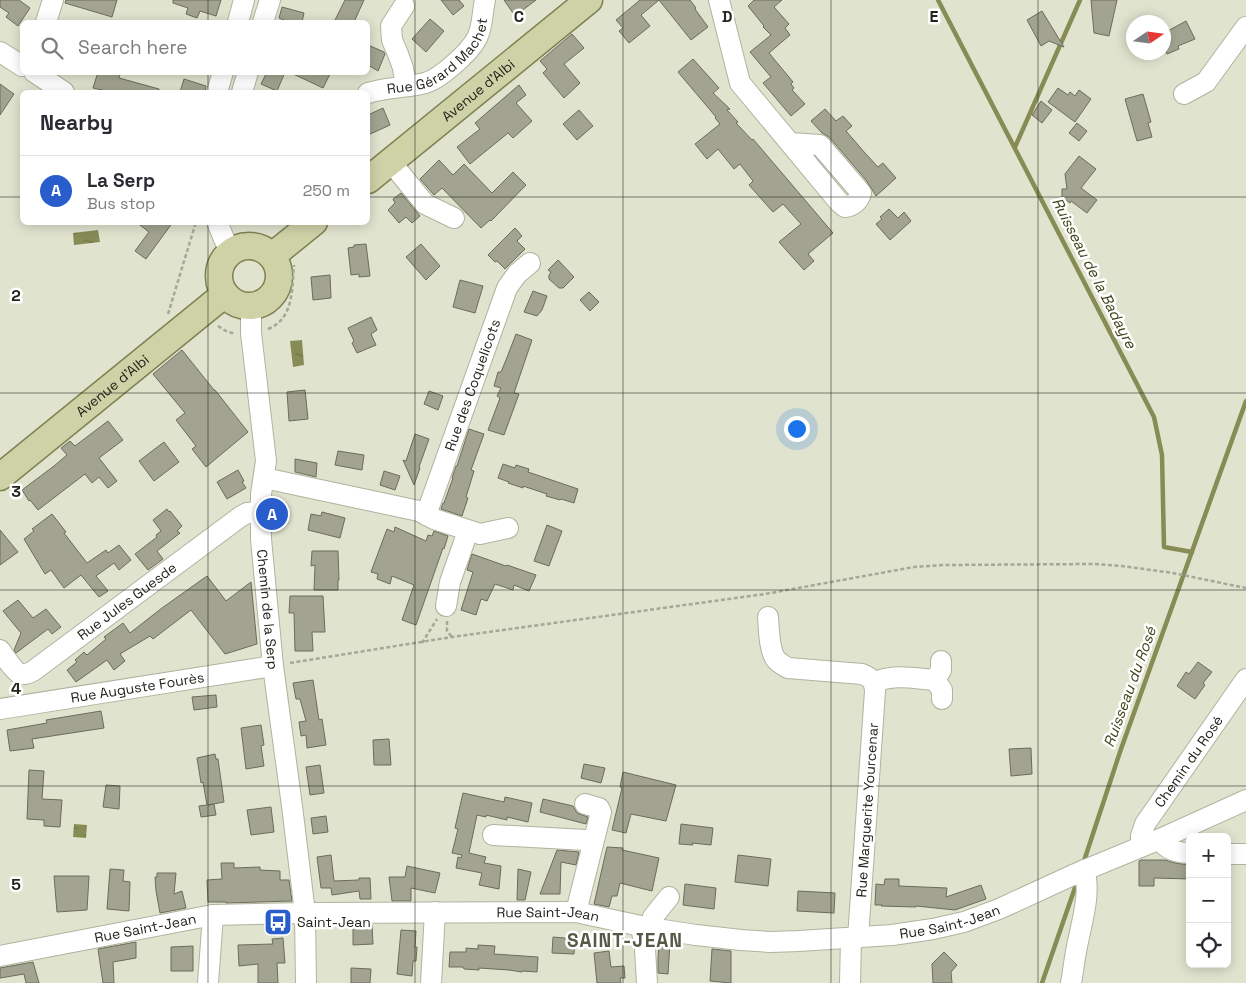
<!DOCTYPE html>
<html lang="en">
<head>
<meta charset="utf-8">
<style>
	body { margin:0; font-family:"Space Grotesk",sans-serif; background:#f2f2f3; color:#2b2b33 }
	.controls { position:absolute; right:15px; bottom:15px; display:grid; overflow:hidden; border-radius:8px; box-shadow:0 2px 12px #0003 }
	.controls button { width:45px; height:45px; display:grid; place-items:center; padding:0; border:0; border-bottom:1px solid #e1e1e2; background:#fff; color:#2b2b33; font:25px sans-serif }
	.compass { position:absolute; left:1126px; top:15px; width:45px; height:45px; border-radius:50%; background:#fff; box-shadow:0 2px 12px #0003; rotate:77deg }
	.you { position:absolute; left:796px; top:428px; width:18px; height:18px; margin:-12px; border:4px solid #fff; border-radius:50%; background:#1a73e8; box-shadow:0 0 0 8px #1a73e833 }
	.badge { display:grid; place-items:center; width:32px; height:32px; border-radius:50%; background:#285dcb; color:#fff; font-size:16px; font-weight:700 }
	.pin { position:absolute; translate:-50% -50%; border:2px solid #fff; box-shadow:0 1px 5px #0006 }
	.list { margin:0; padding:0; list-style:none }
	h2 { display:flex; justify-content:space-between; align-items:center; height:65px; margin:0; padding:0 20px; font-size:21px }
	h2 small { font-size:16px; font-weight:400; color:#7c7c81 }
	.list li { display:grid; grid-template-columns:32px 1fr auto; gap:15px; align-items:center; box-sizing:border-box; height:70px; padding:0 20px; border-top:1px solid #e1e1e2 }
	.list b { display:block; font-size:19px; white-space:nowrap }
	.list p { margin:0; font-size:16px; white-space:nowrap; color:#7c7c81 }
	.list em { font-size:16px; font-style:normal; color:#7c7c81 }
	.icon { flex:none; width:28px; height:28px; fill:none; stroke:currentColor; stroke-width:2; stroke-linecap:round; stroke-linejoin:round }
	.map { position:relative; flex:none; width:1246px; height:983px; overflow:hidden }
	.search { position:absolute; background:#fff; box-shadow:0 2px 12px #0003; left:20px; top:20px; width:350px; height:55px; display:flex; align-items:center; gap:12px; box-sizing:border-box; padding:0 18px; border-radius:8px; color:#7c7c81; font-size:19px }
	.panel { position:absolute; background:#fff; box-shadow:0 2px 12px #0003; left:20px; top:90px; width:350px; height:135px; border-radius:8px }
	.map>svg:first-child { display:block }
</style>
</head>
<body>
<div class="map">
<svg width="1246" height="983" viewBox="0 0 1246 983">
	<defs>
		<pattern id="water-ripples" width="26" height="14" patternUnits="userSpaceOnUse" patternTransform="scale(1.25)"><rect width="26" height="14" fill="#878c56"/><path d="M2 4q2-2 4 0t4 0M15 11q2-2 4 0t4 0" fill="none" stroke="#6e7246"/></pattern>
	</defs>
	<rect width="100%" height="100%" fill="#e0e3ce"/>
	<!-- water -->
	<g fill="url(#water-ripples)">
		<path d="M98,230L100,242L74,245L73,233Z"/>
		<path d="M302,340L304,365L293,367L290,341Z"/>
		<path d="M74,824L87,825L86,838L73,837Z"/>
	</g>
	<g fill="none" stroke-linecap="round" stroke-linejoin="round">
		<!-- stream -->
		<g stroke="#878c56" stroke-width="4.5">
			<path d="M938,0L1154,417L1162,455L1164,547L1192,552"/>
			<path d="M1015,147L1080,0"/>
			<path d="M1083,864L1121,749L1246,401"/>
			<path d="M1042,983L1078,879"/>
		</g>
	</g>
	<!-- building -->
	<g fill="#a2a491" stroke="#6b6d5a">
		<path d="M0,0H19L30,8L18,26L6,17L9,13L0,7Z"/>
		<path d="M66,0H117L112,17L65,3Z"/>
		<path d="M173,0H221L216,16L200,11L197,18L186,14L188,8L173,3Z"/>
		<path d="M345,0H364L354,22H334Z"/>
		<path d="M441,0H459L464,6L453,15Z"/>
		<path d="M504,0H536L515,16Z"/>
		<path d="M640,0H690L696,8L695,9L708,27L691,40L659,0L641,15L650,26L629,43L619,31L623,28L616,20Z"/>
		<path d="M754,0H782L774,7L789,24L785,28L790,35L769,53L793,82L791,84L794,88L792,90L805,104L791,116L763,83L771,77L750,52L771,35L763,27L764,26L748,6Z"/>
		<path d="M1091,0H1117L1109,36L1094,33Z"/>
		<path d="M282,7L304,13L302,22H283L284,20L279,18Z"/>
		<path d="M1042,11L1064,47L1049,41L1041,46L1027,20Z"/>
		<path d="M430,19L444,31L426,52L412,39Z"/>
		<path d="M1186,21L1195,39L1178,46L1179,49L1167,54L1164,48V33Z"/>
		<path d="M572,34L584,48L564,64L580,83L564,98L543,73L547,69L540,61Z"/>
		<path d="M368,45L384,52L385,54L378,71L368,65Z"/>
		<path d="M693,59L719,88L713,93L730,109L727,110L738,122L736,123L752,140L753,139L833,233L808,254L814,261L804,270L779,242L801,224L783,204L773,212L749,185L753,181L740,164L734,169L718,149L707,159L695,144L720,124L715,118L716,117L678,72Z"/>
		<path d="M98,72H120L119,78L159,89V92H111L93,88Z"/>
		<path d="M267,72H285L277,91L261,84Z"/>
		<path d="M289,72H331L323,88Z"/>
		<path d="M184,79L206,86L205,92H180Z"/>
		<path d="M0,84L14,94L0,115Z"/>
		<path d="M519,85L526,95L516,103L532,121L513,138L508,133L470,164L457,147L480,129L475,123Z"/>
		<path d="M1058,88L1068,95L1070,92L1075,96L1079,90L1091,99L1075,122L1048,102Z"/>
		<path d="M1143,94L1151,122L1148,123L1152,137L1137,141L1125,99Z"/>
		<path d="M1041,101L1052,110L1042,123L1032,115Z"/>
		<path d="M383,108L390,125L368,135V115Z"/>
		<path d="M825,109L836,121L843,116L852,126L846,131L865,153L878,167L883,163L896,178L876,196L866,180L829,137L822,133L811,121Z"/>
		<path d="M579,110L593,126L577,140L563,124Z"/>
		<path d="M1077,123L1087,131L1079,141L1069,133Z"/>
		<path d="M1079,156L1096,169L1081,188L1097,200L1087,213L1071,201L1070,203L1062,197V189H1067L1065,174Z"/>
		<path d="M439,160L453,175L464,164L492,193L513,172L526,185L491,221L490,220L481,228L442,188L434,195L420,179Z"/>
		<path d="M401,193L420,216L412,223L406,217L399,223L388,210L395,203L393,199Z"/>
		<path d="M889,209L898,218L904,212L911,221L890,240L876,224L882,219L880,217Z"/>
		<path d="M136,222H173L146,259L135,251L149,232Z"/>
		<path d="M515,228L522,236L517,241L525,249L505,269L497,261L495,262L488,255Z"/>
		<path d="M366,244L370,276L359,277V274L351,275L348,248L354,247V245Z"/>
		<path d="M421,244L440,266L426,280L406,257Z"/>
		<path d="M558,260L574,277L563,288H559L549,279V275L551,272L548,270Z"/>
		<path d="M330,275L331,298L313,300L311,277Z"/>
		<path d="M460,280L483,286L475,313L453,307Z"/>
		<path d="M533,291L547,296L542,310L537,316L524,312Z"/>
		<path d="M589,292L599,302L590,311L580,300Z"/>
		<path d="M371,317L377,330L371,334L376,345L357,353L352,343L354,341L348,328Z"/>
		<path d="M516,334L532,340L514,393L519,394L504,435L488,430L500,398L497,396L501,388L494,386L498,372H501L506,360Z"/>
		<path d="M182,350L214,390H215L248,432L206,467L192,449L196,446L176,420L185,413L153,374Z"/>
		<path d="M305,390L308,419L289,421L287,392Z"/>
		<path d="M429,391L443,396L438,410L424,404Z"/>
		<path d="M108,421L123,440L99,458L117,481L108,488L99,477L92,483L85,474L38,510L30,500L29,501L22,490L54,466L67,455L61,448L70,441L75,446Z"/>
		<path d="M469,429L484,434L471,470L474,471L466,497L468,498L462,516L441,509L443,503H444L453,478H452L456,466H457Z"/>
		<path d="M415,434L429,439L419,467L420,468L414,485L403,460L406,461Z"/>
		<path d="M164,442L179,462L154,481L139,461Z"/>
		<path d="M338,451L364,455L362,470L335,465Z"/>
		<path d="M295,459L317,463L316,477L295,472Z"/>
		<path d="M503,464L515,468L516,465L529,469L528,472L578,489L574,503L561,499L560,500L546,496L547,494L523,486V488L508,483L509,482L498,478Z"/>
		<path d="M238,470L244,481L242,482L246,488L227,499L217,482Z"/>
		<path d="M384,471L400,476L395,490L380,485Z"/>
		<path d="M167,509L169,512L170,511L182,526L177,531L180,533L157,551L163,559L148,570L135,554L157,537L156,535L161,531L153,520Z"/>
		<path d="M322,512L345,518L340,538L308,530L311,514L321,516Z"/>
		<path d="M52,514L66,532L64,533L87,563L106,550L108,553L119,545L131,560L119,570L114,563L96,576L108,591L99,597L81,575L64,588L51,570L45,574L24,539L34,531L32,529Z"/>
		<path d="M547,525L562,531L549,566L534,561Z"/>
		<path d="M395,527L426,541L428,535L432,536L434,531L448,536L444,549L443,548L416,625L402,620L414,585L392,576L390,584L377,579L378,574L371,572L387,529L394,532Z"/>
		<path d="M0,530L18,552L0,565Z"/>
		<path d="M312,551H338L339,580H338V590H314L315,565L311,566Z"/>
		<path d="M472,554L506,566L507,565L536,575L529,591L514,585L513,590L495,584L487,601L481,599L476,615L461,610L473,572L467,570Z"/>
		<path d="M207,576L226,601L251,582L257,644L225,654L191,610L153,639L150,636L120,654L125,661L114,670L107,660L76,682L67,670L77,662L75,660L84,652L87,655L106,639L104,637L123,623L130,633L162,608Z"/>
		<path d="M290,596H323L325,632H312L313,651H295L294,613H289Z"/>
		<path d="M18,600L33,618L46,609L61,627L52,634L48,629L16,653L14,650L21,633L3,611Z"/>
		<path d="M1198,662L1212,672L1203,683L1205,685L1195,699L1177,686L1186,672L1189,674Z"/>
		<path d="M313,680L319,720L322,719L326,745L307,748L306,735L301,736L299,722L306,721L300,699H296L293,683Z"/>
		<path d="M216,695L217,707L194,710L192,697Z"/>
		<path d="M101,711L104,728L32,739L34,748L10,751L7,730L47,723L46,720Z"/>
		<path d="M261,725L264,745L261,746L264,766L246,769L241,728Z"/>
		<path d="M389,739L391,765H374L373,740Z"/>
		<path d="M1031,748L1032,774L1011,776L1009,749Z"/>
		<path d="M215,754L216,759H218L224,802L208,805L214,804L216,815L201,817L199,806L207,805L203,782L201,783L197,758Z"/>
		<path d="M584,764L605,768L601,783L581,778Z"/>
		<path d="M320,765L324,793L310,795L306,767Z"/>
		<path d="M29,770L44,771L42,799L62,800L60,827L44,826V820L27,819Z"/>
		<path d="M623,772L676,785L666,821L631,814L626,833L612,830L622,788L620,787Z"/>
		<path d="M106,785L120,786L119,809L103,807Z"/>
		<path d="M463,793L504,802L505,797L532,803L528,822L507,817V820L486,815V817L477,815L469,853L486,857L484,863L501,866L499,889L479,885L482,873L456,868L458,857L461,858L462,855L452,853L458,829L455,828Z"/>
		<path d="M543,799L573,806L577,813L588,817L586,824L540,812Z"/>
		<path d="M271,807L274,832L251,835L247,810Z"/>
		<path d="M326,816L328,832L313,834L311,818Z"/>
		<path d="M681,824L713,828L711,845L692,843L693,845L679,844Z"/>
		<path d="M607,847L623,848L622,850L659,858L652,891L620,883L617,896H612L609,907L594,904Z"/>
		<path d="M557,850L579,852L576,865L561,862L560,894H540Z"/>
		<path d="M331,855L334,881L359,880V878H370L371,899H360L359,891L332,895L331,888H321L317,857Z"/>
		<path d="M738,855L771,859L768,886L735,882Z"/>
		<path d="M1141,860H1165L1175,863L1190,865V879L1154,878V886H1139V861Z"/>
		<path d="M221,863H234V868L260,867V870L280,871V880H289L292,901L226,903V902H208L207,880L222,879Z"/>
		<path d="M407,866L440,873L435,893L411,888V901H392L389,877H405Z"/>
		<path d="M110,869L124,870L123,881L130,882L129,911L107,909Z"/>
		<path d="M518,869L531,872L525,900H517Z"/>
		<path d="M157,873H176L174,894L182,891L186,908L160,913L156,891L155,877H157Z"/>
		<path d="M54,876H89L87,910L57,912Z"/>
		<path d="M885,879H899V886L947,888L946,897L981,885L986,899L955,910L916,906V907L881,906L882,905H875L876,884L884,885Z"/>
		<path d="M685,884L716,888L714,909L683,905Z"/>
		<path d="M798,891L835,893L834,913L797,911Z"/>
		<path d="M353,925H372L373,944L353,945Z"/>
		<path d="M401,930L416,931L415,947H417L416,961H413L412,976L397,974Z"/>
		<path d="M553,937L575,939L574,954L552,953Z"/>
		<path d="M283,938L285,963H277L278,983H258V964L239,966L238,945L273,944L272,939Z"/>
		<path d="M659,941L670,943L668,974L658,973V959Z"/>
		<path d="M136,942V958L113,962L114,983H103L98,949Z"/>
		<path d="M478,945L495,946L494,954L538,957L537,972L522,971V972L509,970L479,968V970L464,969L463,967H449L450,952H466V948L478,949Z"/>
		<path d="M193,946V971H171V947Z"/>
		<path d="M712,949L731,951V983L710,981Z"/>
		<path d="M609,951L611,967L624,966L625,978H620L621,983H597L594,953Z"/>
		<path d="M944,952L957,965L951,972L952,983H933L932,964Z"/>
		<path d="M33,962L39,983H26L24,974L0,978V968Z"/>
		<path d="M351,968L371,969L370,983H351Z"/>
	</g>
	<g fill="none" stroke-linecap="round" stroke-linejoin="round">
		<defs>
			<g id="minor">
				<path d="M719,0L740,83L839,202L845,207C853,206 859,201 861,193L857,188L820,145L790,143"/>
				<path d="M404,6L391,26L392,40L398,54L403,68L406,86"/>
				<path d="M46,22L53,0"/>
				<path d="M238,22L244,0"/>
				<path d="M263,22L270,0"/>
				<path d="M0,52L22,66"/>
				<path d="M34,72L64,92"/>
				<path d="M217,92L223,72"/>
				<path d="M242,92L248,72"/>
				<path id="s1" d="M368,93C386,87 406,88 425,83C440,79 470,52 477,38C483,26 482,13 485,0"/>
				<path d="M1184,94L1206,82L1246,27"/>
				<path d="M390,161L425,204L454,218"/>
				<path d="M217,222L225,241L232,251"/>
				<path id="s2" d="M251,306V333L266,461L261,494V539L273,666L292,806L305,913L306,983"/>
				<path d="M264,478L419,511L434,519L480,534L508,528"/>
				<path id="s3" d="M426,515L507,288L517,274L530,263"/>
				<path d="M446,606L450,582L468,531"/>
				<path d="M768,617C769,629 769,648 775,658C778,663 783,665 788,668L862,674C872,678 874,681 875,691L858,938"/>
				<path id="s4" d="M0,650C4,656 14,671 20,674C24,675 29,673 33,671L240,517L247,513L261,512"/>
				<path d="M941,661V670L935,680L942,690V699"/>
				<path d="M874,683C893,673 916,679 935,680"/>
				<path id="s5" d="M0,709L273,666"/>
				<path d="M493,835L586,840L593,842"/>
				<path d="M1160,839C1165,850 1179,853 1190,853"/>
				<path id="s6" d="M1141,847V836L1145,824L1246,679"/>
				<path d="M1227,854H1246"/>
				<path d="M576,912L601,812L599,808L585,804"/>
				<path d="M641,926L645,949L647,983"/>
				<path d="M650,928L653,917L669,897"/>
				<path id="s7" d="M0,956L213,915L305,913L576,912L650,928L696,935L741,940L770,942L799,941L892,935L933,929L964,922L999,909L1073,875L1160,839L1246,800"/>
				<path d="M208,983L213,915"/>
				<path d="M431,983L435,912"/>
				<path d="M850,983L851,938"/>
				<path d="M1071,983C1073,973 1074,962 1076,952C1080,927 1092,894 1084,870"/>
			</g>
			<g id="major">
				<path id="s8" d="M368,180L589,0"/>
				<circle cx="249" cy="276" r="30"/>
				<path d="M272,256L314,222"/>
				<path id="s9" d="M0,477L225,294"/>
			</g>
		</defs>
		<!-- minor casing -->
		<use href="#minor" stroke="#b1b39f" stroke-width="22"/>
		<!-- major casing -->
		<use href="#major" stroke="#7e8250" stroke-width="29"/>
		<!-- path -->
		<g stroke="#a5a897" stroke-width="2.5" stroke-dasharray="4 2.5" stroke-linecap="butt">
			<path d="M168,314L196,222"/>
			<path d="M218,326L226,331L235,334"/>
			<path d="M268,329C294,319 292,288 294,265"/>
			<path d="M447,621V631L452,637"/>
			<path d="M422,643L437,619"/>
			<path d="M290,663L452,637L765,594L914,567L944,565L1094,564L1122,566L1173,573L1246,588"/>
		</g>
		<!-- minor -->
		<use href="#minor" stroke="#fff" stroke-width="20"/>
		<!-- major -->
		<use href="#major" stroke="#cfd2a7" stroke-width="26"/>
	</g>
	<!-- grid -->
	<path fill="none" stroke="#23241c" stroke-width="1" stroke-opacity="0.55" d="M208,0V22M415,0V983M623,0V983M831,0V983M1038,0V983M208,72V92M0,197H22M368,197H1246M208,222V983M0,393H1246M0,590H1246M0,786H1246"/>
	<!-- icons -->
	<defs>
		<symbol id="bus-square" viewBox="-11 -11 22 22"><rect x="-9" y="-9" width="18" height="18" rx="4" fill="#285dcb" stroke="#fff"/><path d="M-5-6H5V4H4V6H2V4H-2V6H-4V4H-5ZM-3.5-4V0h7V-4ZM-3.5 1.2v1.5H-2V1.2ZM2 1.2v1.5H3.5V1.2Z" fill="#fff"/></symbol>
	</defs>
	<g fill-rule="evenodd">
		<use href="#bus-square" x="262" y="906" width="32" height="32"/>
	</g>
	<g text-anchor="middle" stroke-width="5" stroke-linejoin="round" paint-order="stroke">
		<!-- street labels -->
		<g font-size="14" fill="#23241c" stroke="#fff">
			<text dy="5" stroke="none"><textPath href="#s1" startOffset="84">Rue Gérard Machet</textPath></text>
			<text dy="5" stroke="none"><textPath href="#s8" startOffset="142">Avenue d'Albi</textPath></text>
			<text dy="5" stroke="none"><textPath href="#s9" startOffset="145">Avenue d'Albi</textPath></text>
			<text dy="5" stroke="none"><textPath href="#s3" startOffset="138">Rue des Coquelicots</textPath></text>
			<text dy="5" stroke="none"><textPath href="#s4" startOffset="162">Rue Jules Guesde</textPath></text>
			<text dy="5" stroke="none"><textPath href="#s2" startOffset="305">Chemin de la Serp</textPath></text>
			<text dy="5" stroke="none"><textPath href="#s5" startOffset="139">Rue Auguste Fourès</textPath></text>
			<text dy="5" stroke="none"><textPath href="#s6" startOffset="100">Chemin du Rosé</textPath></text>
			<text transform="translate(867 810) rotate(-86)" y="5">Rue Marguerite Yourcenar</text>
			<text dy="5" stroke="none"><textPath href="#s7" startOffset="552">Rue Saint-Jean</textPath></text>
			<text dy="5" stroke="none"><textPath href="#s7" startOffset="958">Rue Saint-Jean</textPath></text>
			<text dy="5" stroke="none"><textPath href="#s7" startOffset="148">Rue Saint-Jean</textPath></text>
		</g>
		<!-- poi labels -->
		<g font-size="14" fill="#23241c" stroke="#fff" text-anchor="start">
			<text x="297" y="927">Saint-Jean</text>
		</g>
		<!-- water labels -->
		<g font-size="15" font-style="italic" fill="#3f4217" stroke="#fff">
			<text transform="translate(1094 273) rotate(63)" y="5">Ruisseau de la Badayre</text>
			<text transform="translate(1130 687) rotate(-70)" y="5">Ruisseau du Rosé</text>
		</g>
		<!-- district labels -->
		<g font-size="19" font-weight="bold" letter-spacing="1" fill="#575947" stroke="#fff">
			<text x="625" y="947">SAINT-JEAN</text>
		</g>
	</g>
	<g font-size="16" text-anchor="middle" font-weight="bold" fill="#23241c" stroke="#fff" stroke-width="5" stroke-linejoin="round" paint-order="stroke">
		<text x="519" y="22">C</text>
		<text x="727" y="22">D</text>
		<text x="934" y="22">E</text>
		<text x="16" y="301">2</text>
		<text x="16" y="497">3</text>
		<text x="16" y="694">4</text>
		<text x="16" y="890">5</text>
	</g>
</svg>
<div class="controls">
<button>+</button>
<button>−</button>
<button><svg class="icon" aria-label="locate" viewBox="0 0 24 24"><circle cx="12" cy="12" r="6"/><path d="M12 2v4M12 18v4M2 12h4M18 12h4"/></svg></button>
</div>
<svg class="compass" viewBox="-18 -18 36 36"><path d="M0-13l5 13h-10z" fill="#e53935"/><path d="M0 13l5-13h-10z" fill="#7c7c81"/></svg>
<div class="you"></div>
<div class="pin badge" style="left:272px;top:514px">A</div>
<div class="search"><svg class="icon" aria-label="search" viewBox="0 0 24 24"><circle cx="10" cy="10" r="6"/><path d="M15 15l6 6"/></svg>Search here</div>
<section class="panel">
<h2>Nearby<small></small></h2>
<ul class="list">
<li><span class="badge">A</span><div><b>La Serp</b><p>Bus stop</p></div><em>250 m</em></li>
</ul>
</section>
</div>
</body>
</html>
